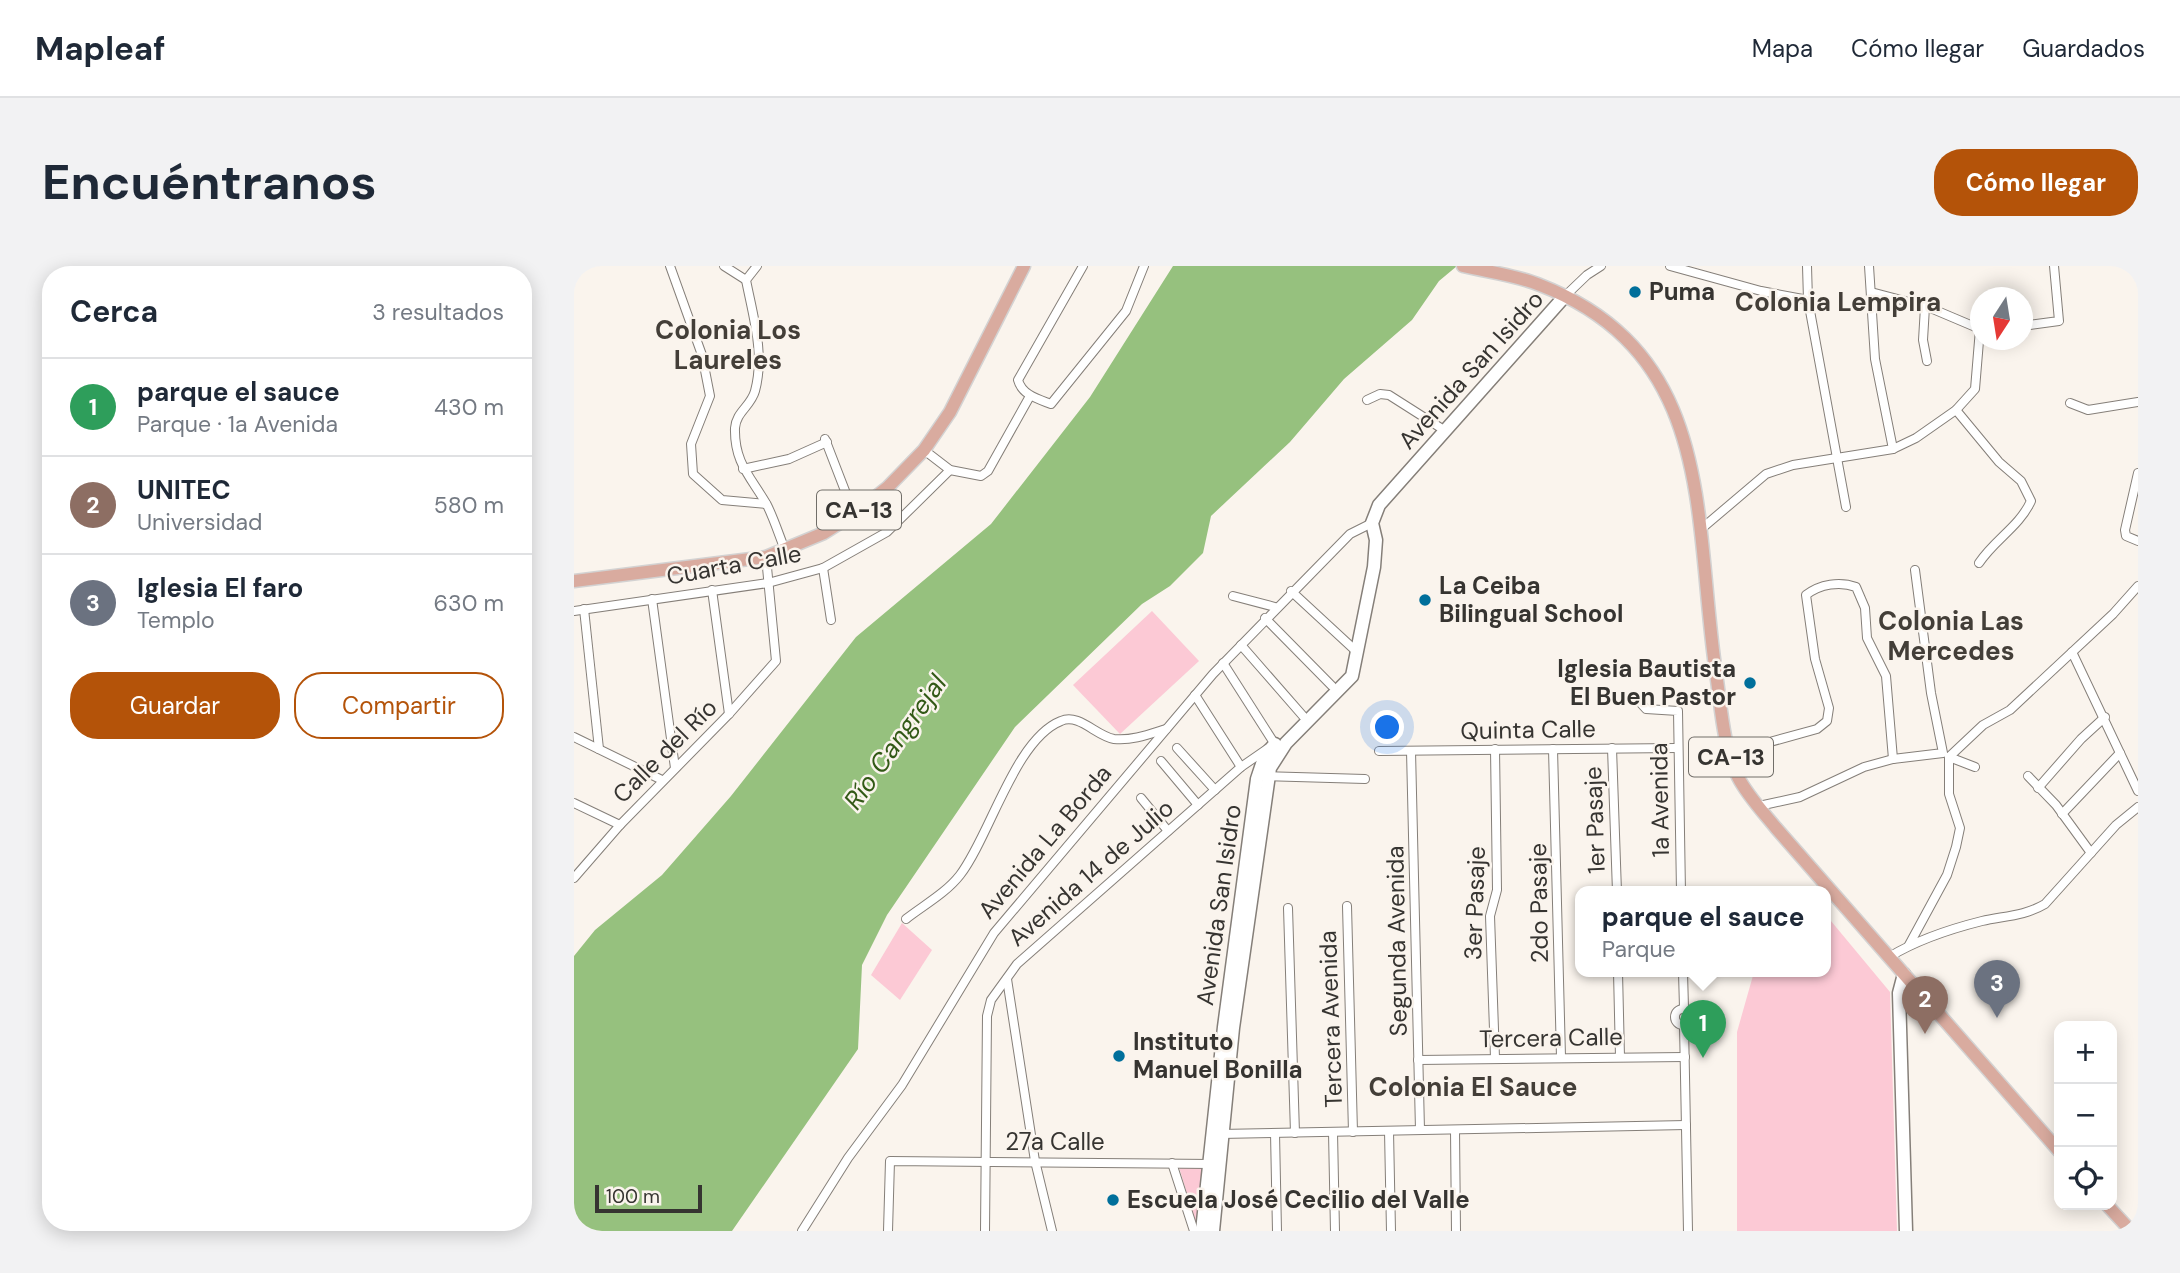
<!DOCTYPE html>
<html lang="es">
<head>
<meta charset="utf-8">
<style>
	body { margin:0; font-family:"DM Sans",sans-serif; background:#f2f2f3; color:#1f2937 }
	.controls { position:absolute; right:21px; bottom:21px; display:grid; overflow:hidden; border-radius:14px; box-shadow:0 4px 18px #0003 }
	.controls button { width:63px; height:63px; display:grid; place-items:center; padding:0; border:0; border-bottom:2px solid #e0e1e3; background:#fff; color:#1f2937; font:35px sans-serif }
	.compass { position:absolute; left:1396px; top:21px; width:63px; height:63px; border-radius:50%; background:#fff; box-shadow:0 4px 18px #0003; rotate:192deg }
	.scale { position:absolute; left:21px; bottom:18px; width:107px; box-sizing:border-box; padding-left:7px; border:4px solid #363431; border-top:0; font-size:19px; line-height:24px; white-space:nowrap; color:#363431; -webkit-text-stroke:5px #faf4ed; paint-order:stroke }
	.you { position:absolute; left:814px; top:462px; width:24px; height:24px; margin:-18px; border:5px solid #fff; border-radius:50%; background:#1a73e8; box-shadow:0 0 0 10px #1a73e833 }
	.badge { display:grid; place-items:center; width:46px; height:46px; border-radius:50%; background:#b45309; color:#fff; font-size:23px; font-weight:700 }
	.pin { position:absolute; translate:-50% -58px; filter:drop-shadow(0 2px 4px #0008) }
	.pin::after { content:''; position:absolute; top:37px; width:24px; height:21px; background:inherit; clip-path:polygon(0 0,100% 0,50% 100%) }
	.popup { position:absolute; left:1001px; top:620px; width:256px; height:91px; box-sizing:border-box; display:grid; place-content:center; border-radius:14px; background:#fff; filter:drop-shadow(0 2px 5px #0005); font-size:23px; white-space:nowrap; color:#747a83 }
	.popup b { font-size:26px; color:#1f2937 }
	.popup::after { content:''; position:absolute; left:50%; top:100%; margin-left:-14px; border:14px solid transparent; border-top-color:#fff }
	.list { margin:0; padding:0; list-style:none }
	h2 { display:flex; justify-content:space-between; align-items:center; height:91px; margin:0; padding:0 28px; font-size:30px }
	h2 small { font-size:23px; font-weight:400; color:#747a83 }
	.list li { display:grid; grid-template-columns:46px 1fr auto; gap:21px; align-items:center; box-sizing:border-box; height:98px; padding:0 28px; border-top:2px solid #e0e1e3 }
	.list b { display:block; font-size:26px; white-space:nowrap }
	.list p { margin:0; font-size:23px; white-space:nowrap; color:#747a83 }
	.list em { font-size:23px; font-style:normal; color:#747a83 }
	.actions { display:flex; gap:14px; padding:21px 28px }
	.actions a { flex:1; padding:16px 0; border:2px solid #b45309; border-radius:28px; text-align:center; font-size:24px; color:#b45309 }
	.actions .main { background:#b45309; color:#fff }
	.icon { flex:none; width:38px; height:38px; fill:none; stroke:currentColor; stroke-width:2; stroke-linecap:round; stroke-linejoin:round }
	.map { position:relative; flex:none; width:1564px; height:965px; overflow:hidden; border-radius:28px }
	header { display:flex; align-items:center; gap:42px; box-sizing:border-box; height:98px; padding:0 35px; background:#fff; border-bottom:2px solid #e0e1e3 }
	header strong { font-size:33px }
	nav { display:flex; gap:38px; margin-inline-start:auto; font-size:24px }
	.intro { display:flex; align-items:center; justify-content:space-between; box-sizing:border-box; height:168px; padding:0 42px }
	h1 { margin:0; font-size:49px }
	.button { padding:18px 32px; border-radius:28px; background:#b45309; color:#fff; font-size:24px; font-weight:700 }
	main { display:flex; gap:42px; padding:0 42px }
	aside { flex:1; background:#fff; border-radius:28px; box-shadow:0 4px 18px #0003 }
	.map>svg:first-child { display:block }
</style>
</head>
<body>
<header>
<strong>Mapleaf</strong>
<nav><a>Mapa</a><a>Cómo llegar</a><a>Guardados</a></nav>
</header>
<div class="intro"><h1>Encuéntranos</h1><a class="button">Cómo llegar</a></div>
<main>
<aside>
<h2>Cerca<small>3 resultados</small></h2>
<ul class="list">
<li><span class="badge" style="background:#2e9e5b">1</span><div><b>parque el sauce</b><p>Parque · 1a Avenida</p></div><em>430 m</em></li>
<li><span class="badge" style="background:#8d6e63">2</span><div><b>UNITEC</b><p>Universidad</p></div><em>580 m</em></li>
<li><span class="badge" style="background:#6b7280">3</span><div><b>Iglesia El faro</b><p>Templo</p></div><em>630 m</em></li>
</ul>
<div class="actions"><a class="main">Guardar</a><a>Compartir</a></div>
</aside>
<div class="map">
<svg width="1564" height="965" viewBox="0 0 1564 965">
	<rect width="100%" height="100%" fill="#faf4ed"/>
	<!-- green -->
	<g fill="#fcc9d5">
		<path d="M578,345L625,395L546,468L499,419Z"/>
		<path d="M1252,649L1316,726L1323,965H1163V766L1180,706H1252Z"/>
		<path d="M328,657L358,684L326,734L297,709Z"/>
		<path d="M605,901L632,902L624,965Z"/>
	</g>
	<!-- water -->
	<path fill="#96c17e" d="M599,0H883L865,15L838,54L770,113L716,176L637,250L629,287L596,320L568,338L441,461L313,649L288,699L284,783L158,965H0V690L21,664L88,609L157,530L282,371L417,258L516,131Z"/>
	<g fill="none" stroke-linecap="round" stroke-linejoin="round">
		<defs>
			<g id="street">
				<path d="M96,0L128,89L136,130L117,178L119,208L148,234L192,238"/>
				<path d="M150,0L172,14"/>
				<path d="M183,0L172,14C179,50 191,88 181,125C177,140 162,146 161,162C160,197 177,211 193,239C200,253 205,269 211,284"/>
				<path d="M509,0L444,114C448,129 464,133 477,138L552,45L570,0"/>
				<path d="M1096,0L1187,25L1234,34"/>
				<path d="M1233,0L1234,34L1272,241"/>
				<path d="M1295,0L1301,93L1319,183"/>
				<path d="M1297,26L1354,41L1406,63"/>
				<path d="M990,31L1013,9L1027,0"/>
				<path d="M1351,41L1349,74L1353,95"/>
				<path d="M1448,60L1485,55L1480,0"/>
				<path d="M793,134L806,128L815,129L870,164"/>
				<path d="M1496,137L1514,144L1564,136"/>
				<path d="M1382,144L1425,196L1447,215L1457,235C1445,261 1421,273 1405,297"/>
				<path d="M251,173L280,248"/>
				<path d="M350,184L376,204L407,210L414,205L456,130"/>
				<path d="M169,203L215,193L253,176"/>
				<path d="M1564,207L1551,264L1552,270L1564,275"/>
				<path d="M1126,264L1192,208L1219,199L1319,183L1342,172L1382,144L1401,123L1406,63"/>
				<path d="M249,302L257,354"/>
				<path d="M138,324L155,448"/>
				<path d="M717,325L783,386"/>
				<path d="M659,330L701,341"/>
				<path d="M78,333L101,502"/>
				<path d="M10,343L25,483"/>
				<path d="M0,345L194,317L249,302L313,266L376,204"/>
				<path d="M691,352L758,420"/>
				<path d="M667,379L729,450"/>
				<path d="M1498,386L1564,525"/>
				<path d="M649,397L702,480"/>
				<path d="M621,429L667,501"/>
				<path d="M1062,432L1072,443L1104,445L1107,626"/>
				<path d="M0,471L88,514"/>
				<path d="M603,482L641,524"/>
				<path d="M1038,482L1043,626"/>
				<path d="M979,483L987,791"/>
				<path d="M805,485L1103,482"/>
				<path d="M837,485L846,864"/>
				<path d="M1156,487L1243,463L1253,455L1255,442L1241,393L1232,329C1246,318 1266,315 1282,321L1291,342L1293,372L1312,410L1319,493"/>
				<path d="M1375,491L1401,501"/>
				<path d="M587,495L624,539"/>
				<path d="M691,510L791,513"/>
				<path d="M1454,510L1482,539L1517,587"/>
				<path d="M1464,522L1507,473L1531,451"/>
				<path d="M567,532L594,565"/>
				<path d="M0,537L46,559"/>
				<path d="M1185,540L1226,531L1290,501L1319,493L1369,487L1357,427L1341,304"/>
				<path d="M1488,548L1546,487"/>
				<path d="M0,612L46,559L155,448L202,395L192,291"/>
				<path d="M773,640L779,866"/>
				<path d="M714,642L721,867"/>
				<path d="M332,653C350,639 372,627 386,609C416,570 441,473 487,455C505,447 522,470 540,473C558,475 576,468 592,463"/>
				<path d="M1335,679L1373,609L1382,581L1386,562L1375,528V491L1409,459L1436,444L1539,348L1564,320"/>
				<path d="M1315,691C1343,674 1376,663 1408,655C1430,650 1451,650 1471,638L1542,559L1564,541"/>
				<path d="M1044,706L1046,791"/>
				<path d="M1109,706L1110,742"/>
				<path d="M433,713L461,895L478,965"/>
				<circle cx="1109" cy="751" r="8"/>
				<path d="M1110,759L1114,965"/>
				<path d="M921,792L916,650L923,624L921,483"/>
				<path d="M844,794L1111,791"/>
				<path d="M881,864L882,965"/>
				<path d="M815,865L817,965"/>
				<path d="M759,866L761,965"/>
				<path d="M701,867L703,965"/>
				<path d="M646,868L1112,859"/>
				<path d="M598,897L620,965"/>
				<path d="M228,965L274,892L328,819L420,667L639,408L776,268L798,257"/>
				<path d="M314,965L316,895L638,898"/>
				<path d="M411,965L413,750L417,734L443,698L667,501L693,483"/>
			</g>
			<g id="secondary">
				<path d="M1330,708L1325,727L1332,965"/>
				<path d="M628,965L650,761L683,513L691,489L701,478"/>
				<path d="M639,965L659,762L696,502L712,477L778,410L800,301L802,274L798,257L805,239L990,31"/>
			</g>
			<g id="primary">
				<path d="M889,0C914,6 942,9 966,19C1143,88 1119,253 1142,407C1147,440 1149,481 1164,511C1173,529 1189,546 1202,562L1485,885"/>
				<path d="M0,315L192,291L250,267L280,248L314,221L350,184L376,146L450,0"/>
				<path d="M1533,939L1557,965"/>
			</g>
		</defs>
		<!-- street casing -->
		<use href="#street" stroke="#857f79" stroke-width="10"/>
		<!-- secondary casing -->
		<use href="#secondary" stroke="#857f79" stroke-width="15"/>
		<!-- primary casing -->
		<use href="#primary" stroke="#d3d2d2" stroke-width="15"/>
		<!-- street -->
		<use href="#street" stroke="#fff" stroke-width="8"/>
		<!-- secondary -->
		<use href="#secondary" stroke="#fff" stroke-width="12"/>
		<!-- primary -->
		<use href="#primary" stroke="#d9ab9f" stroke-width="12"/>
	</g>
	<!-- markers -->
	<g fill="#006f9b" stroke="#faf4ed" stroke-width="2.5">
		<circle cx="1061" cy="26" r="7"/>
		<circle cx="851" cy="334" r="7"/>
		<circle cx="1176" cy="417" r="7"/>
		<circle cx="545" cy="790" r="7"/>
		<circle cx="539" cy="934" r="7"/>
	</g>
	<g text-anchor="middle" stroke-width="5" stroke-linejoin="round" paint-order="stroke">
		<!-- shield labels -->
		<g fill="#faf4ed" stroke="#716e69" stroke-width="2">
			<rect x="243" y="224.5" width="84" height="39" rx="5"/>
			<rect x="1115" y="471.5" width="84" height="39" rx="5"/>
		</g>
		<g font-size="23" font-weight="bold" fill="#363431">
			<text x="285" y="252">CA-13</text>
			<text x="1157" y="499">CA-13</text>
		</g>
		<!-- poi labels -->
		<g font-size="24" font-weight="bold" fill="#363431" stroke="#faf4ed" text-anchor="start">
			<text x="1075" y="34">Puma</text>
			<text x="865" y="328">La Ceiba<tspan x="865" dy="28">Bilingual School</tspan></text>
			<text x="1162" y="411" text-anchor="end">Iglesia Bautista<tspan x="1162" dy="28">El Buen Pastor</tspan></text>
			<text x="559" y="784">Instituto<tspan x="559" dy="28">Manuel Bonilla</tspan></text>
			<text x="553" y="942">Escuela José Cecilio del Valle</text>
		</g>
		<!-- street labels -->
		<g font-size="24" fill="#363431" stroke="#faf4ed">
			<text transform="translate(897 104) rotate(-48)" y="8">Avenida San Isidro</text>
			<text transform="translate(160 299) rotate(-10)" y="8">Cuarta Calle</text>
			<text transform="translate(954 464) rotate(-1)" y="8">Quinta Calle</text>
			<text transform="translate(91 485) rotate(-45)" y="8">Calle del Río</text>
			<text transform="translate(1086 534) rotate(-91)" y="8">1a Avenida</text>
			<text transform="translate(1021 554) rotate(-92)" y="8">1er Pasaje</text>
			<text transform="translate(471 576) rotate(-50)" y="8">Avenida La Borda</text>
			<text transform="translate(517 607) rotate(-41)" y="8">Avenida 14 de Julio</text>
			<text transform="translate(901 637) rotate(-88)" y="8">3er Pasaje</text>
			<text transform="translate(965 637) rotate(-91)" y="8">2do Pasaje</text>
			<text transform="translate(645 639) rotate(-82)" y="8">Avenida San Isidro</text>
			<text transform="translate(823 675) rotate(-91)" y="8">Segunda Avenida</text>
			<text transform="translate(757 753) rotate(-92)" y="8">Tercera Avenida</text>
			<text transform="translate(977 772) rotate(-1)" y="8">Tercera Calle</text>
			<text x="481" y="884">27a Calle</text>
		</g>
		<!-- neighbourhood labels -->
		<g font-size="26" font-weight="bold" fill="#433e38" stroke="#faf4ed">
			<text x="1264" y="45">Colonia Lempira</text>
			<text x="154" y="73">Colonia Los<tspan x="154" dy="30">Laureles</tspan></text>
			<text x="1377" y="364">Colonia Las<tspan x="1377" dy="30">Mercedes</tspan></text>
			<text x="899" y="830">Colonia El Sauce</text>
		</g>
		<!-- water labels -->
		<g font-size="26" font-style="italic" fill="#325916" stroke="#faf4ed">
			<text transform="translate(321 476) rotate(-55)" y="9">Río Cangrejal</text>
		</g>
	</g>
</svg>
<div class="controls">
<button>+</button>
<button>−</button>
<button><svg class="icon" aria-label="locate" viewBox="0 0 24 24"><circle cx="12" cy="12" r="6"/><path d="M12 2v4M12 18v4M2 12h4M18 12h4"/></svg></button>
</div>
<svg class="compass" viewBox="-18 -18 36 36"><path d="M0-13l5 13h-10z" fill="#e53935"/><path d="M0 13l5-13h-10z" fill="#747a83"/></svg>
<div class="scale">100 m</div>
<div class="you"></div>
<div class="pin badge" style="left:1129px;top:792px;background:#2e9e5b">1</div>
<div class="popup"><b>parque el sauce</b>Parque</div>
<div class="pin badge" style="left:1351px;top:768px;background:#8d6e63">2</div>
<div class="pin badge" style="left:1423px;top:752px;background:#6b7280">3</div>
</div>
</main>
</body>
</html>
